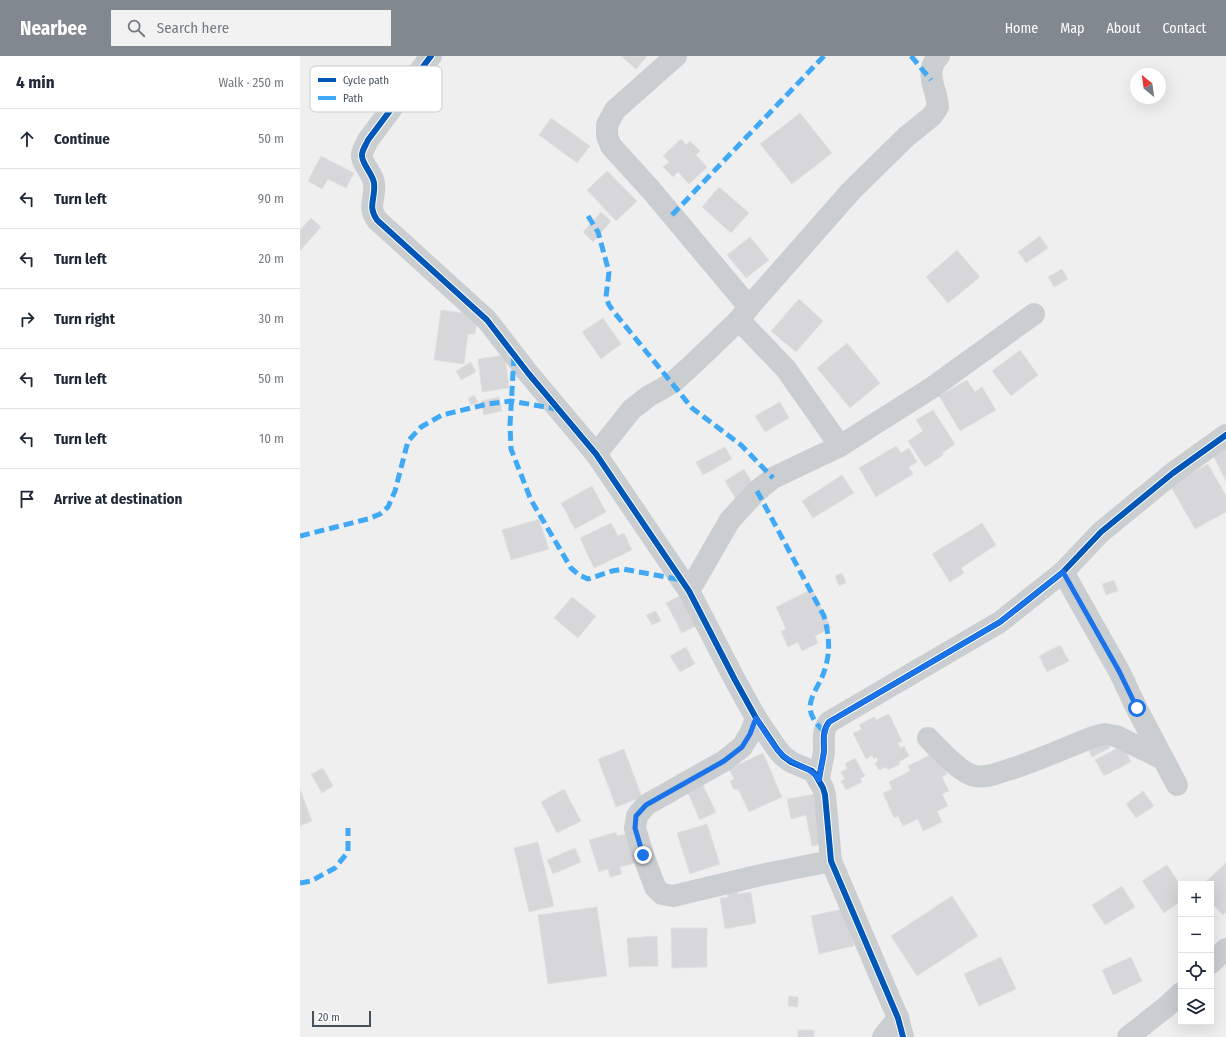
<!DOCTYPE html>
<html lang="en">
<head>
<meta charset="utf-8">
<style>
	body { margin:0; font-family:"Fira Sans Condensed",sans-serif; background:#f2f2f3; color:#1f2937 }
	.controls { position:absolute; right:12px; bottom:12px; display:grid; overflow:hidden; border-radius:0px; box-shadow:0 4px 16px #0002 }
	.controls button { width:36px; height:36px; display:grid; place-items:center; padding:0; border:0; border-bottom:1px solid #e0e1e3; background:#fff; color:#1f2937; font:20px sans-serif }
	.compass { position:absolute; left:830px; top:12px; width:36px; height:36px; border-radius:50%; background:#fff; box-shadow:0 4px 16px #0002; rotate:331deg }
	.scale { position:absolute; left:12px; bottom:10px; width:59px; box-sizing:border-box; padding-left:4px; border:2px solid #45515d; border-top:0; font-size:11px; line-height:14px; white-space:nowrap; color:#45515d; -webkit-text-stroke:3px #fff; paint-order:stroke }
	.stop { position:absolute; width:12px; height:12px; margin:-9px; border:3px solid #1a73e8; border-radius:50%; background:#fff }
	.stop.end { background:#1a73e8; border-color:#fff; box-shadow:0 1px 4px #0008 }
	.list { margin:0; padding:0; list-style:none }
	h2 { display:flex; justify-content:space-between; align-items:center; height:52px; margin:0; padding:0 16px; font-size:17px }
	h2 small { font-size:13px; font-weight:400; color:#747a83 }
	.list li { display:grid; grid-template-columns:26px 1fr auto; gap:12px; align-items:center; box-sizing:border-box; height:60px; padding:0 16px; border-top:1px solid #e0e1e3 }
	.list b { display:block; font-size:15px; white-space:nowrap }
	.list em { font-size:13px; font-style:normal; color:#747a83 }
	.icon { flex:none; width:22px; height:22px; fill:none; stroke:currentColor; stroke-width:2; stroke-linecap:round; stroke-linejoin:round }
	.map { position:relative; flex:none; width:926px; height:981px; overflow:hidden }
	header { display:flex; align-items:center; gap:24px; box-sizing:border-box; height:56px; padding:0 20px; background:#818890; color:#fff }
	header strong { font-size:19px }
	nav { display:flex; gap:22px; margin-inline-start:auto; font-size:14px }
	.search { width:280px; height:36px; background:#f2f2f3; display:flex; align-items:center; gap:10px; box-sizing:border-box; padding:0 14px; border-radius:0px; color:#747a83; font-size:15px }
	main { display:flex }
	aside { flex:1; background:#fff }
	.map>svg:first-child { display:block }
</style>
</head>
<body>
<header>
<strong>Nearbee</strong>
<div class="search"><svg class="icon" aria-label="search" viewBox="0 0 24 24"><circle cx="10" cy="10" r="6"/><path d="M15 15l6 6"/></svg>Search here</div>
<nav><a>Home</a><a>Map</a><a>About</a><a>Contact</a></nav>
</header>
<main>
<aside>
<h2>4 min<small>Walk · 250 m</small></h2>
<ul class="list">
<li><svg class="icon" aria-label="ahead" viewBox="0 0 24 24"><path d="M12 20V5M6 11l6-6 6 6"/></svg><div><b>Continue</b></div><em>50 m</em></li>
<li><svg class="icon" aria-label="left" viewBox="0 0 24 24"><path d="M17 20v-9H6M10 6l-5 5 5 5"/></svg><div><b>Turn left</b></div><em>90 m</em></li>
<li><svg class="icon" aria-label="left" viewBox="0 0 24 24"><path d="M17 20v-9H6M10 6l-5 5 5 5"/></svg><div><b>Turn left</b></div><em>20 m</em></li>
<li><svg class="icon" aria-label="right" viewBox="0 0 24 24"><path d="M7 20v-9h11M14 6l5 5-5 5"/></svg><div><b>Turn right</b></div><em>30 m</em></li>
<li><svg class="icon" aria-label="left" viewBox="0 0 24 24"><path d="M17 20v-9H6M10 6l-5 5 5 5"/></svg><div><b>Turn left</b></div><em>50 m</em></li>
<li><svg class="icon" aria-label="left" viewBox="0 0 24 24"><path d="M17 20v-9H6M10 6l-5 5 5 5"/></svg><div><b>Turn left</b></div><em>10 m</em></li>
<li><svg class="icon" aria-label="arrive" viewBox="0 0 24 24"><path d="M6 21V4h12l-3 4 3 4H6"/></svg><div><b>Arrive at destination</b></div></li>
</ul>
</aside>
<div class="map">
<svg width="926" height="981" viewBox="0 0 926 981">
	<rect width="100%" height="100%" fill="#f0efef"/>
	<!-- building -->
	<g fill="#d7d7d9" stroke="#e1e1e2">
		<path d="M321,0H347L336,13Z"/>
		<path d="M500,57L532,97L492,128L460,88Z"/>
		<path d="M251,62L290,90L277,107L239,79Z"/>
		<path d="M381,83L386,89L390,85L400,95L396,99L407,111L389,128L378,116L373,121L363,111L369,106L363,100Z"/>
		<path d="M21,100L54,117L46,132L28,123L22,133L8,125Z"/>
		<path d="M307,115L337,145L316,165L287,134Z"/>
		<path d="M419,131L449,157L431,177L402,151Z"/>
		<path d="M301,156L311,165L293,186L283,176Z"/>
		<path d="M11,162L21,171L0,195V174Z"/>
		<path d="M740,180L748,192L726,207L718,196Z"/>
		<path d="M450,181L469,204L446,222L427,199Z"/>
		<path d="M657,194L680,221L648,247L626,221Z"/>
		<path d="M762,213L768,223L754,231L748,221Z"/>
		<path d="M499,243L523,265L496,296L471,275Z"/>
		<path d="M141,254L178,259L175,278H168L164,308L134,304Z"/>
		<path d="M303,262L321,288L301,303L282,276Z"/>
		<path d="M547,287L580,327L550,352L517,312Z"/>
		<path d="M720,294L738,319L711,340L692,315Z"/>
		<path d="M205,299L209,332L182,336L178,303Z"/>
		<path d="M171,306L176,316L161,324L156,315Z"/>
		<path d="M667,324L675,336L682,331L696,354L660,375L639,340Z"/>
		<path d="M174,339L178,346L171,349L168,343Z"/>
		<path d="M199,341L202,355L184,359L181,345Z"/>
		<path d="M480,346L489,362L465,376L455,360Z"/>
		<path d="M633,354L655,388L642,397L643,399L625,411L608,385L623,375L616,364Z"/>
		<path d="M596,390L601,397L609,392L617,406L609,411L613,418L576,441L559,412Z"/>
		<path d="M425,391L432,403L403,419L396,406Z"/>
		<path d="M926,392V425L913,399Z"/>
		<path d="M908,408L926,440V456L895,473L870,429Z"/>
		<path d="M444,413L457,435L438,447L425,425Z"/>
		<path d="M542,419L554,437L513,462L502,445Z"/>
		<path d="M292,430L306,456L275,473L261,447Z"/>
		<path d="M239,463L249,493L211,504L202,474Z"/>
		<path d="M311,467L318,480L324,477L332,494L294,512L280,482Z"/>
		<path d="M682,467L696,489L661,512L664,517L650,526L632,498Z"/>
		<path d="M542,517L546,527L539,530L535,520Z"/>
		<path d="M814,524L818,535L806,539L802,528Z"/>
		<path d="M512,533L531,572L515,580L518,587L502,595L498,586L488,591L481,575L486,573L476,551Z"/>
		<path d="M387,536L404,566L382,577L366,547Z"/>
		<path d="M272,541L296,560L278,582L254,562Z"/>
		<path d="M356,555L361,565L352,569L346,559Z"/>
		<path d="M760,589L769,605L747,616L739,600Z"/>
		<path d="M386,591L395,608L380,616L370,600Z"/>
		<path d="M589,658L602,685L598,687L600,692L604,690L609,700L599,706L600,708L588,714L586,711L579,714L575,707L578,705L576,701L574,703L572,699L566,703L553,677L562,673L559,669L574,661L576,664Z"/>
		<path d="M803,680L810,692L792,701L786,688Z"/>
		<path d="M823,689L831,706L804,720L795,704Z"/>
		<path d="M324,693L342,741L316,751L298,703Z"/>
		<path d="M636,696L647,718L642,721L649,735L642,738L648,750L637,755L642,766L623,775L618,763L603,770L598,760L594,762L583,737L592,733L589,726L610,715L608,710Z"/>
		<path d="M463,697L482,741L449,756L438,733L434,734L430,725L434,723L429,713Z"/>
		<path d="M555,702L565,720L560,723L562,726L546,734L541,725L545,723L541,716L547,713L545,708Z"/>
		<path d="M23,712L33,730L22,737L11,718Z"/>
		<path d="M398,719L416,756L400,764L383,726Z"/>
		<path d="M0,733L12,765L0,770Z"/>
		<path d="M264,733L281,765L257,777L241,746Z"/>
		<path d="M843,735L854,750L836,762L826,748Z"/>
		<path d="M520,737L530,786L512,790L506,759L491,763L487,743Z"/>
		<path d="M407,768L420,808L390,818L377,777Z"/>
		<path d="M316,776L317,780L327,778L335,807L320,811L322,818L310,821L308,813L299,816L289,784Z"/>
		<path d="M238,786L254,850L229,856L214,792Z"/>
		<path d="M275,792L281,806L253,818L247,804Z"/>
		<path d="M926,807V856L923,859L911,846V828H903Z"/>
		<path d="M867,809L881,830V845L864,857L842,825Z"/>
		<path d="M436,827L438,838L451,836L456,867L425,873L420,842L428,841L426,829Z"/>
		<path d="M822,830L835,851L805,869L792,849Z"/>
		<path d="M652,840L678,880L617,920L591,880Z"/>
		<path d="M297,851L307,920L248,928L238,859Z"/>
		<path d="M546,852L554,890L519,898L511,860Z"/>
		<path d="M371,872H407V911L372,912Z"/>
		<path d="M357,880L358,910L329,911L327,882Z"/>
		<path d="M701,901L716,933L679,950L664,918Z"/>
		<path d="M831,901L842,925L813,939L802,914Z"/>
		<path d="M489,940L498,941V951L488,950Z"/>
		<rect x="498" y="974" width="16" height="7"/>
	</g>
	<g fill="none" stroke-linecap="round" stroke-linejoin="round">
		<!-- minor -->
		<g stroke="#cbced1" stroke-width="22">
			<path d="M131,0L68,84C66,89 62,94 62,99C61,107 73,118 74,127C76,142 67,150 77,164L187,264L228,317L296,398L389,535L435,624L456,662L477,693L483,700L491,706L512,715L515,718L523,732L525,739L531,805L598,962L603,981"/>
			<path d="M376,0L315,54L307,69V80L311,90L351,134L449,251"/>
			<path d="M439,264L486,313L540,390"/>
			<path d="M296,398L332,353L349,340L372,327L391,310L439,264L449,251L551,135L606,81L632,60L638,51C637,33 623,16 639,0"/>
			<path d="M763,516L819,615L837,653L877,729"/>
			<path d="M389,535L430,464L457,435L473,422L540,390L633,331L734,258"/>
			<path d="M456,662L450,678L442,691L424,705L346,749L337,760L335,772L343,799L355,831L362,838L373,840L461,819L531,805"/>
			<path d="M628,682C638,692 660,717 675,720C684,722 693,719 701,716C733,707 762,693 793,681L804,678L816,680L863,703"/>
			<path d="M519,724C520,714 523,704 524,695C524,685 522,675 529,666L700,566L763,516L801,476L873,417L926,379"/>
			<path d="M911,907L926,893"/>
			<path d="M583,981L598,962"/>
			<path d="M828,981L866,951L881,937"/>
		</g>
		<!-- quiet -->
		<g stroke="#3fa9f5" stroke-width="5" stroke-dasharray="10 5" stroke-linecap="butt">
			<path d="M611,0L631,24"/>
			<path d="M372,159L524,0"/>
			<path d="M288,160L298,176L309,216L306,241L309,249L314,256L392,352L441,389L473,422"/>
			<path d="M214,300L210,369L211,393L231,444L271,512L279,519L288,523L312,515L323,513L382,524"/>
			<path d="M457,435L524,560C530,583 531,599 522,621C518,630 511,640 510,650C510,661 517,668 524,676"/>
			<path d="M0,480L68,463L80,458L88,451L95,435L108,385L121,371L142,359L188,348L211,345L257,353"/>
			<path d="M0,827L11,825L35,812L48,796V772"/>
		</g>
		<defs>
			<g id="cycleway">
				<path d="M131,0L68,84C66,89 62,94 62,99C61,107 73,118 74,127C76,142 67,150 77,164L187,264L228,317L296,398L389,535L435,624L456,662L477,693L483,700L491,706L512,715L515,718L523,732L525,739L531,805L598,962L603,981"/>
				<path d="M519,724C520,714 523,704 524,695C524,685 522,675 529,666L700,566L763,516L801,476L873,417L926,379"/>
			</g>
		</defs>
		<!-- cycleway casing -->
		<use href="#cycleway" stroke="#fff" stroke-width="8"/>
		<!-- cycleway -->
		<use href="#cycleway" stroke="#0057b8" stroke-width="6"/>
	</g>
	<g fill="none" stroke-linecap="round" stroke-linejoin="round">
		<!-- route -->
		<path stroke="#1a73e8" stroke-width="5" d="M343,799L335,772L336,760L346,749L424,705L442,691L450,678L456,662C465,675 473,692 485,701C497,710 510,711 519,724C520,714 523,704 524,695C524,685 523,675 529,666L700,566L763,516L819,615L837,652"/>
	</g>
	<!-- legend -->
	<rect x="10" y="10" width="132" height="46" rx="6" fill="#fff" stroke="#c7cbce" stroke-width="1"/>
	<rect x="18" y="22" width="18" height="4" fill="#0057b8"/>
	<rect x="18" y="40" width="18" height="4" fill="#3fa9f5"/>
	<g font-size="11" fill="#45515d">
		<text x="43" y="28">Cycle path</text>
		<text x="43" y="46">Path</text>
	</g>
</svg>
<div class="controls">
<button>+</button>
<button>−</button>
<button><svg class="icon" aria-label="locate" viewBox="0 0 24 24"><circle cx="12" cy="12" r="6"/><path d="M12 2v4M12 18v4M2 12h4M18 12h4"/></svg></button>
<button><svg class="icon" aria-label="layers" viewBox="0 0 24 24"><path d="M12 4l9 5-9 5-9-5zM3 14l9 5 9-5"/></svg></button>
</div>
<svg class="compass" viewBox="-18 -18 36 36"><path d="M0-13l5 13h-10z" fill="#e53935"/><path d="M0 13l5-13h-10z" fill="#747a83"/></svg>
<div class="scale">20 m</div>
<div class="stop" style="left:837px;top:652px"></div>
<div class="stop end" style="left:343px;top:799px"></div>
</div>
</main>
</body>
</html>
